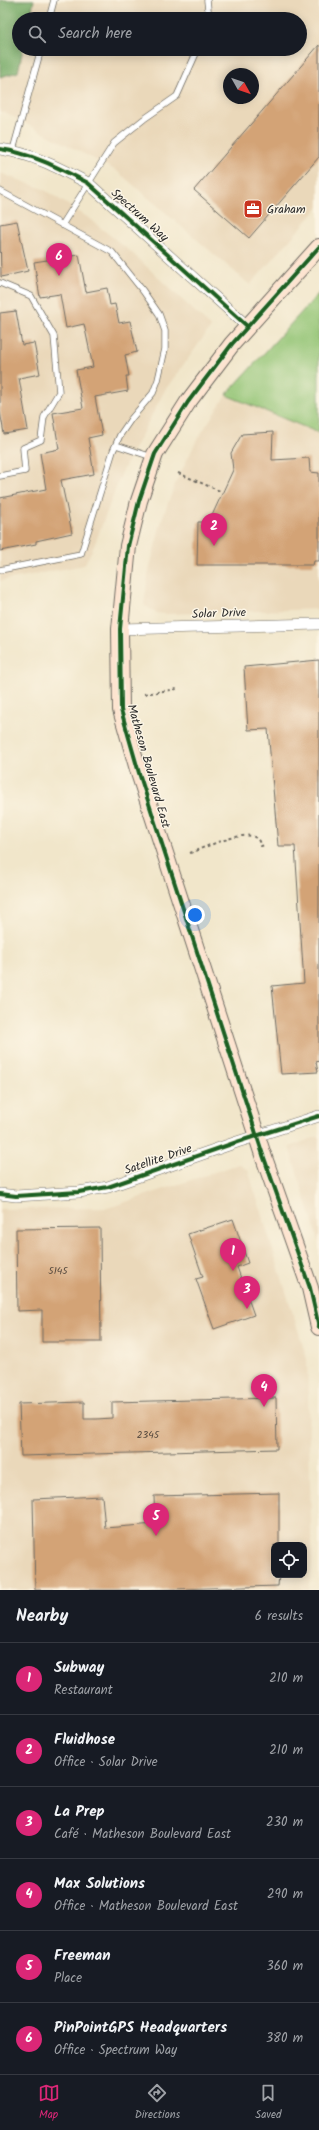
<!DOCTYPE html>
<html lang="en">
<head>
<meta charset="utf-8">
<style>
	body { margin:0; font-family:Kalam,sans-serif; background:#20242c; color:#f1f3f6 }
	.controls { position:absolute; right:12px; bottom:12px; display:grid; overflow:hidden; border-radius:8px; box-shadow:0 2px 10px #0003 }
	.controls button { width:36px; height:36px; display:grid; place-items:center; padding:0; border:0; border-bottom:1px solid #363941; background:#171b24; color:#f1f3f6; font:20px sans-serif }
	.compass { position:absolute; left:223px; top:68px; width:36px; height:36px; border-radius:50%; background:#171b24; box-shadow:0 2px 10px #0003; rotate:130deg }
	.you { position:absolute; left:195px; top:915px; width:14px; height:14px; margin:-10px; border:3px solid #fff; border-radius:50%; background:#1a73e8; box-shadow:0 0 0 6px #1a73e833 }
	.badge { display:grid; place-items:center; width:26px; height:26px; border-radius:50%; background:#db2777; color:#fff; font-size:13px; font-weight:700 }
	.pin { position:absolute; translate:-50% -33px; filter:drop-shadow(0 1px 2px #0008) }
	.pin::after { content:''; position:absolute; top:21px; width:14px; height:12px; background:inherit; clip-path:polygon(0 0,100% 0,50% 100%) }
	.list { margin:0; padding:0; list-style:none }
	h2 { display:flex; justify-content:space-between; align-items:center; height:52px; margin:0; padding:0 16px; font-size:17px }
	h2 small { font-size:13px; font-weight:400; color:#9ea1a6 }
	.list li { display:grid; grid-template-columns:26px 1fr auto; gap:12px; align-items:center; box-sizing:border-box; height:72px; padding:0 16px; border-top:1px solid #363941 }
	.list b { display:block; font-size:15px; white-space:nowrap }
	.list p { margin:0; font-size:13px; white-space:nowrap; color:#9ea1a6 }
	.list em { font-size:13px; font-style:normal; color:#9ea1a6 }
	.icon { flex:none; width:22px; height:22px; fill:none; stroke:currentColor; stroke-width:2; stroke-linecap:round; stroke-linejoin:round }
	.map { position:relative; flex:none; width:319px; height:1590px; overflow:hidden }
	.search { position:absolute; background:#171b24; box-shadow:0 2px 10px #0003; left:12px; right:12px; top:12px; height:44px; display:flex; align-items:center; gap:10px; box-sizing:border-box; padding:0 14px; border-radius:22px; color:#9ea1a6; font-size:15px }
	.sheet { height:484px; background:#171b24 }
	nav { display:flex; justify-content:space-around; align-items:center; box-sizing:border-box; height:56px; border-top:1px solid #363941; background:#171b24; font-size:11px; color:#9ea1a6 }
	nav a { display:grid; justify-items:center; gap:2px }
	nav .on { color:#db2777 }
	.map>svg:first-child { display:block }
</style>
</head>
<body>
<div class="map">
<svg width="319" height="1590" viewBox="0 0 319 1590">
	<rect width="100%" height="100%" fill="#fcf5e5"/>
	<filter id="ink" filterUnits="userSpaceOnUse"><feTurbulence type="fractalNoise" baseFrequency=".025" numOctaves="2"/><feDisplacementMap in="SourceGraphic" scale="8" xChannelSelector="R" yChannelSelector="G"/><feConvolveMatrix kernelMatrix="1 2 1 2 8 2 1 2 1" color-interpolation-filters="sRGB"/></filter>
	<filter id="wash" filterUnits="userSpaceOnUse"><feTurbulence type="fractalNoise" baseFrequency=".012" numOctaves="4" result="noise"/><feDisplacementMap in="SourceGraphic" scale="16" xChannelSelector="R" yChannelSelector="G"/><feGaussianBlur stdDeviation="0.9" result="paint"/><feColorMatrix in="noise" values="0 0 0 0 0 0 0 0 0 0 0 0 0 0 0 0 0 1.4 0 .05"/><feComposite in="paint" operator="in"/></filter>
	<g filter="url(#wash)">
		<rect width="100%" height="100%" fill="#f1e6ca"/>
		<!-- built -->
		<g fill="#ead8ba" fill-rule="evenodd">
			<path d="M0,0H319V207L250,285L117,171L4,112H0ZM19,19H300V49H19ZM229,74H253V98H229Z"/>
			<path d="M0,173L43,189L87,217L131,252L211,327L165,390L122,472L94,546L84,565L0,581Z"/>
			<path d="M226,395L319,433V609L168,614L156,613L144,605L148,575L162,519L176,482L197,440Z"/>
			<path d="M319,1136V1242L289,1147Z"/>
			<path d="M239,1164L248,1170L307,1359L312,1565L309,1590H0V1209L108,1208ZM274,1545H304V1575H274Z"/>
		</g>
		<!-- green -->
		<path fill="#93c474" stroke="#5f7850" d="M319,293V433L226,395Z"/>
		<!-- forest -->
		<path fill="#76aa66" stroke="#506a48" d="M0,0H34L30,19H19V49H23L18,72L0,77Z"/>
		<g id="blocks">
			<!-- building -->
			<g fill="#d3a376">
				<path d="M319,45V157L249,238L194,190Z"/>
				<path d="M17,221L28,271L1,277L0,224Z"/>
				<path d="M79,255L86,292L107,288L110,305L115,304L119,323L130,321L137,352L125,355L129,376H126L128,391L95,397L102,435L88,438L94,474L61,480L72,533L36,541V544L0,551V498L46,489L40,453L59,449L53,413L83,408L76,370L93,367L84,324L66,328L60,294L40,297L34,262Z"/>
				<path d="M16,311L22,345L34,343L40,374L19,378L28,430L4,434L0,411V313Z"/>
				<path d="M273,432L272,460L309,458L310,472L319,473V561H314L313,565H197L198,522H209L233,470L231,453L242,434Z"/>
				<path d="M319,660V1061L316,1062L318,1072L281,1074L272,986L304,983L295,846H278L268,729L248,730L244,667Z"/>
				<path d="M233,1219L248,1263L237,1267L254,1315L214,1329L196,1279L203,1277L188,1234Z"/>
				<path d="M100,1228L101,1342H42V1310L17,1311L16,1229Z"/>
				<path d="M276,1398L277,1449L21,1456L19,1404L84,1402V1419H97L112,1418V1402Z"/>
				<path d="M279,1493V1545H274V1575H279L278,1586L146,1590H35L33,1499L102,1496L105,1528L155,1524L154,1496Z"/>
			</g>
		</g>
	</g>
	<g filter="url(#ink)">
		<use href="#blocks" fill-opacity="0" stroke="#706c63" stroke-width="1"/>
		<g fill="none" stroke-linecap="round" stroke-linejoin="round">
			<defs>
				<g id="lane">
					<path d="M207,0L209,19"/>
					<path d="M49,19L54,0"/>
					<path d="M13,150L41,49"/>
					<path d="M0,191L112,252L143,291L159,314L165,331V349L158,380L153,393L131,419L120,435L113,451L81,554L0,570"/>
					<path d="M62,225L114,143L144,119L177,96L198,49"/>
					<path d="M0,283L31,296L54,336L59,392L44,417L41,440L23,448L25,471L0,476"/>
					<path d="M116,445L152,457"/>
				</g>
				<g id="street">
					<path d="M0,149C31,153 61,169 88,183L247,326"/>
					<path d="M120,629L319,624"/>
					<path d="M0,1194L16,1196L79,1192L108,1187L237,1142L319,1116"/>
				</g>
				<path id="secondary" d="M319,247L232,344L188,402L155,454L139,501L128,546L120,629L121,710L139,773L263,1155L310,1288L319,1327"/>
			</defs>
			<!-- lane casing -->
			<use href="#lane" stroke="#706c63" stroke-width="7"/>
			<!-- street casing -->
			<use href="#street" stroke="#706c63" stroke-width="12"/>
			<!-- secondary casing -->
			<use href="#secondary" stroke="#706c63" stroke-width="18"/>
			<!-- path -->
			<g stroke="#706c63" stroke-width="2" stroke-dasharray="3 3" stroke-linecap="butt">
				<path d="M178,473L220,491"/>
				<path d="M144,694L177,689"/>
				<path d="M190,853C203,848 245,829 256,838C259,840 260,844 261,846L266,845"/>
			</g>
			<!-- lane -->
			<use href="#lane" stroke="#fff" stroke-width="5.5"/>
			<!-- street -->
			<use href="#street" stroke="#fff" stroke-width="11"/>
			<!-- secondary -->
			<use href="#secondary" stroke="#fde4d0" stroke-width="16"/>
			<defs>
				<g id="cycleway">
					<path d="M0,149C31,153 61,169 88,183L247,326"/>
					<path d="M319,247L232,344L188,402L155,454L139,501L128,546L120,629L121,710L139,773L263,1155L310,1288L319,1327"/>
					<path d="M0,1194L16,1196L79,1192L108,1187L237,1142L319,1116"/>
				</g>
			</defs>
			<!-- cycleway casing -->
			<use href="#cycleway" stroke="#fcf5e5" stroke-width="6"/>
			<!-- cycleway -->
			<use href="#cycleway" stroke="#1b5e20" stroke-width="4"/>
		</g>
	</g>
	<!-- icons -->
	<defs>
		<symbol id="office-square" viewBox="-11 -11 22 22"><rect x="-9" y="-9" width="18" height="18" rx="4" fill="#c8321e" stroke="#fcf5e5"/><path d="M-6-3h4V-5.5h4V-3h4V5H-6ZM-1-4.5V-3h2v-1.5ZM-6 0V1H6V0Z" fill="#fff"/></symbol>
	</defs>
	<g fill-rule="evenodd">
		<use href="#office-square" x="242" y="198" width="22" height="22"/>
	</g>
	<g text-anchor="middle" stroke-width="3" stroke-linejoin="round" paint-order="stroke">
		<!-- number labels -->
		<g font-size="10" fill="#55493e">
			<text x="58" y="1274">5145</text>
			<text x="148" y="1438">2345</text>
		</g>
		<!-- poi labels -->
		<g font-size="12" fill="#2b2b2b" stroke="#fcf5e5" text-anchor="start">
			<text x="267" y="213">Graham</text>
		</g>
		<!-- street labels -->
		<g font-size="12" fill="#2b2b2b" stroke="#fcf5e5">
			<text transform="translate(140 215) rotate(42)" y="4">Spectrum Way</text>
			<text transform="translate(219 613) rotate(-2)" y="4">Solar Drive</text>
			<text transform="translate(149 766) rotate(74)" y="4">Matheson Boulevard East</text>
			<text transform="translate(158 1159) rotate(-19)" y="4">Satellite Drive</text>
		</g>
	</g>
</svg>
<div class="controls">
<button><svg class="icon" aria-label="locate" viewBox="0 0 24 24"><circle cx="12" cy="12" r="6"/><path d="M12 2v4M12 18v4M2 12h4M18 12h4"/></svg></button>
</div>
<svg class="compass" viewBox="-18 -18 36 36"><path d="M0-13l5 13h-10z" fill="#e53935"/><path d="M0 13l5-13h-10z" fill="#9ea1a6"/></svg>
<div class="you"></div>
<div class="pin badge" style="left:233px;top:1271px">1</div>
<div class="pin badge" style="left:214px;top:546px">2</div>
<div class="pin badge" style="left:247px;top:1309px">3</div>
<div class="pin badge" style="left:264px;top:1407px">4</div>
<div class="pin badge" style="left:156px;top:1536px">5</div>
<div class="pin badge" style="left:59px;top:276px">6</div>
<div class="search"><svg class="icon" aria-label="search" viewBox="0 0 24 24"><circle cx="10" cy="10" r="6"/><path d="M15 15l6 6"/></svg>Search here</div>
</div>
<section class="sheet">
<h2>Nearby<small>6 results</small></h2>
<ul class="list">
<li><span class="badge">1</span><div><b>Subway</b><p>Restaurant</p></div><em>210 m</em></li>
<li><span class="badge">2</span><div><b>Fluidhose</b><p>Office · Solar Drive</p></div><em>210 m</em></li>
<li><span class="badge">3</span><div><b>La Prep</b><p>Café · Matheson Boulevard East</p></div><em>230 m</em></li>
<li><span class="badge">4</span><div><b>Max Solutions</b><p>Office · Matheson Boulevard East</p></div><em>290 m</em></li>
<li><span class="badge">5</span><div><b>Freeman</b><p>Place</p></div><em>360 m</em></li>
<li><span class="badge">6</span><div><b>PinPointGPS Headquarters</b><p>Office · Spectrum Way</p></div><em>380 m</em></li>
</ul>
</section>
<nav>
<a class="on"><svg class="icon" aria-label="map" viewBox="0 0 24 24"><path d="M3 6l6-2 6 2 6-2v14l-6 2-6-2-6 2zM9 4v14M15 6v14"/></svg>Map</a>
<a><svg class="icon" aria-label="directions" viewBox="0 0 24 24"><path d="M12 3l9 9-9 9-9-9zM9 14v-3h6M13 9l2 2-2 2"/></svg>Directions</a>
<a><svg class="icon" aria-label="saved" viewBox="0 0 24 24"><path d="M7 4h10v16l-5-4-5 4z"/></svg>Saved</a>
</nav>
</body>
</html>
